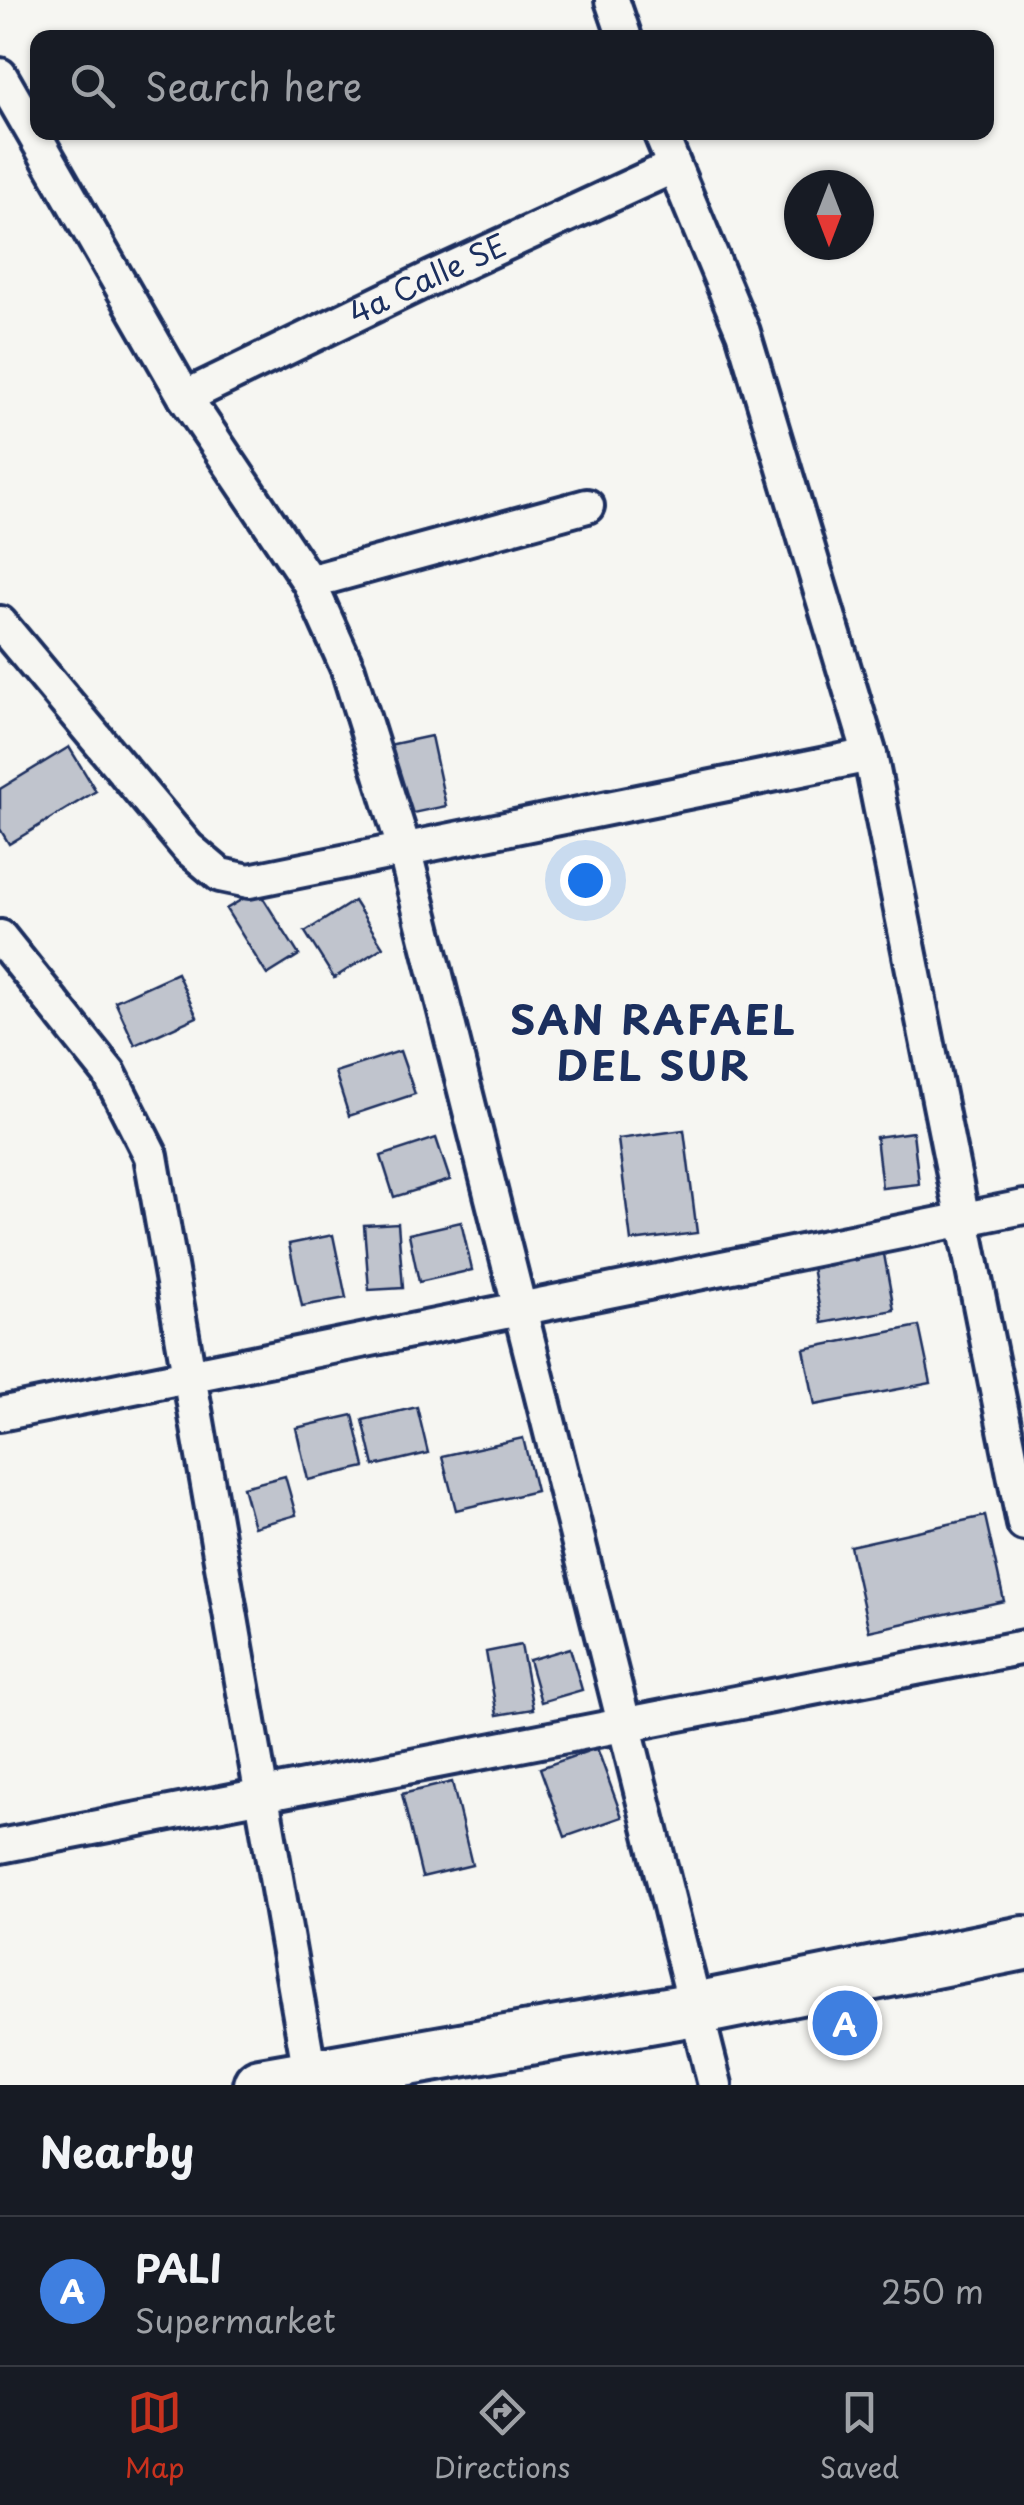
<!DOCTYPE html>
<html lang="en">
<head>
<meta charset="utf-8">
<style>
	body { margin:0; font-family:"Playpen Sans",sans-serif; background:#20242c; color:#f1f3f6 }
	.compass { position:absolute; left:784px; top:170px; width:90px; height:90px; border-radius:50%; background:#171b24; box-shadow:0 2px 8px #0004; rotate:180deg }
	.you { position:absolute; left:585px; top:880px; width:35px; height:35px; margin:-25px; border:8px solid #fff; border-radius:50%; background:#1a73e8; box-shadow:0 0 0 15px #1a73e833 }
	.badge { display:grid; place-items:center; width:65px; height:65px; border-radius:50%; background:#c8321e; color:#fff; font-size:32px; font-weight:700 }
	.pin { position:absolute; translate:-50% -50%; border:5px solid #fff; box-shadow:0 2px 10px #0006 }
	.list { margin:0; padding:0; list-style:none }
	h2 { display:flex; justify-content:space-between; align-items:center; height:130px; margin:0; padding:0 40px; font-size:42px }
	h2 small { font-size:32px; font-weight:400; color:#9ea1a6 }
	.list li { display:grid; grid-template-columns:65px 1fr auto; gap:30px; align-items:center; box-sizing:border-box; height:150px; padding:0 40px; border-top:2px solid #363941 }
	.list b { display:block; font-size:38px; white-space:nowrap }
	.list p { margin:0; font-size:32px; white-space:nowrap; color:#9ea1a6 }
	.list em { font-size:32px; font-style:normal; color:#9ea1a6 }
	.icon { flex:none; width:55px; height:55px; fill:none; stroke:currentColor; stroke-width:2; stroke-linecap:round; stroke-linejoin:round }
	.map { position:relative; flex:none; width:1024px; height:2085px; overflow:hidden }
	.search { position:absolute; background:#171b24; box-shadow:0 2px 8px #0004; left:30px; right:30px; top:30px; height:110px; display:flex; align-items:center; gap:25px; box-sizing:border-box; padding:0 35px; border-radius:20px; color:#9ea1a6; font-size:38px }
	.sheet { height:280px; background:#171b24 }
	nav { display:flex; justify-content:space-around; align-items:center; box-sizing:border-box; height:140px; border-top:2px solid #363941; background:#171b24; font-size:28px; color:#9ea1a6 }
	nav a { display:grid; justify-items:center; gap:5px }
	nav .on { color:#c8321e }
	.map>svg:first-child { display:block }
</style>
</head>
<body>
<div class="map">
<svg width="1024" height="2085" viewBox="0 0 1024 2085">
	<rect width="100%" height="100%" fill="#f6f6f2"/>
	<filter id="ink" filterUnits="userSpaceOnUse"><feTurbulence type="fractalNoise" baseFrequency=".01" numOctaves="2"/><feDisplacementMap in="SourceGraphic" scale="20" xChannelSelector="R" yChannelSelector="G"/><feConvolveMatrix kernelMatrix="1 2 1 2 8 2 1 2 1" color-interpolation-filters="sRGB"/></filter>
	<g filter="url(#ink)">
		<!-- building -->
		<g fill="#c0c4cd" stroke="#1b2f5e" stroke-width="2.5">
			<path d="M431,736L446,806L404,815L389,745Z"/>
			<path d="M69,747L96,791L9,844L0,829V789Z"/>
			<path d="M258,890L299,955L267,975L226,909Z"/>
			<path d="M354,901L383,947L334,978L305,932Z"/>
			<path d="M177,973L197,1017L135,1045L115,1001Z"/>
			<path d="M400,1051L415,1094L349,1116L335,1072Z"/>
			<path d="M684,1130L697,1233L631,1241L618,1139Z"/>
			<path d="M913,1132L919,1184L882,1188L876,1137Z"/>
			<path d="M436,1138L450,1180L394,1197L381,1156Z"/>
			<path d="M461,1222L472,1270L419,1282L409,1234Z"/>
			<path d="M398,1223L403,1288L369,1290L364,1225Z"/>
			<path d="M333,1235L346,1298L302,1306L289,1244Z"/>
			<path d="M884,1254L894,1310L822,1323L812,1267Z"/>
			<path d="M919,1326L931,1383L815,1405L804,1349Z"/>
			<path d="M417,1407L428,1453L374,1466L363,1420Z"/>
			<path d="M353,1415L365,1467L308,1480L296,1428Z"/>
			<path d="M523,1438L536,1491L456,1510L442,1456Z"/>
			<path d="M285,1476L296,1515L254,1527L243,1487Z"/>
			<path d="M985,1516L1004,1601L869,1631L850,1546Z"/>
			<path d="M521,1645L533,1709L497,1715L486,1652Z"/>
			<path d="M570,1648L582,1690L541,1702L529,1660Z"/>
			<path d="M597,1748L622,1817L565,1837L540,1768Z"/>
			<path d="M452,1782L472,1865L422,1877L402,1794Z"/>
		</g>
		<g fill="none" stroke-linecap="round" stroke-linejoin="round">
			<defs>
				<g id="street">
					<path d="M612,0L625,38"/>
					<path d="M0,75L185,397L309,582L348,669L404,848L715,2085"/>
					<path d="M660,132L743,332L870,755L1024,1524"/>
					<path id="s1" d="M185,397L433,277L672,167"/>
					<path d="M309,582L587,506"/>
					<path d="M0,623L188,848L220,875L249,881L870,755"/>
					<path d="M0,937L109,1073L151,1156L312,2085"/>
					<path d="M0,1414L1024,1207"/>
					<path d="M0,1846L1024,1647"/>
				</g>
				<path id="primary" d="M260,2085L695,2009L1024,1943"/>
			</defs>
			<!-- street casing -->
			<use href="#street" stroke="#1b2f5e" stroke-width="40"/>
			<!-- primary casing -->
			<use href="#primary" stroke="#1b2f5e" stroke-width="60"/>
			<!-- street -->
			<use href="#street" stroke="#f6f6f2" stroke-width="32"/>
			<!-- primary -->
			<use href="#primary" stroke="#f6f6f2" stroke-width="52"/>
		</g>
	</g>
	<g text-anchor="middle" stroke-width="10" stroke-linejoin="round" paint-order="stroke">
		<!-- street labels -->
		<g font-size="30" fill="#1b2f5e" stroke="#f6f6f2">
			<text dy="10" stroke="none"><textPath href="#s1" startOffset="270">4a Calle SE</textPath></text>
		</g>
		<!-- district labels -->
		<g font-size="40" font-weight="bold" letter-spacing="2.5" fill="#1b2f5e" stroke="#f6f6f2">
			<text x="654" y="1035">SAN RAFAEL<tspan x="654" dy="46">DEL SUR</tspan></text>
		</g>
	</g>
</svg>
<svg class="compass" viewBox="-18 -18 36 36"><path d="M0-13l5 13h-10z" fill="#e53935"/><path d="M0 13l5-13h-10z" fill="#9ea1a6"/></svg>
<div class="you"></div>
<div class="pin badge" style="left:845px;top:2023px;background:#3f7fe0">A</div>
<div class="search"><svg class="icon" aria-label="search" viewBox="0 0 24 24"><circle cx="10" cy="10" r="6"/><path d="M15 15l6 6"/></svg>Search here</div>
</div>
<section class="sheet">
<h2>Nearby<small></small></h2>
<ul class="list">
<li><span class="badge" style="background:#3f7fe0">A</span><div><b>PALI</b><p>Supermarket</p></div><em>250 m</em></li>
</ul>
</section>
<nav>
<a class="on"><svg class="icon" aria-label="map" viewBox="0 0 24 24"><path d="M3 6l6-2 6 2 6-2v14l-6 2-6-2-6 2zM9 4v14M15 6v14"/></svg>Map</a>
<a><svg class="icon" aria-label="directions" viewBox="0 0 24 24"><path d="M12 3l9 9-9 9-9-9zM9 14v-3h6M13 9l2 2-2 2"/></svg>Directions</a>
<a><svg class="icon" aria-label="saved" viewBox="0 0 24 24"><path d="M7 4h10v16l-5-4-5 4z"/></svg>Saved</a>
</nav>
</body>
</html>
